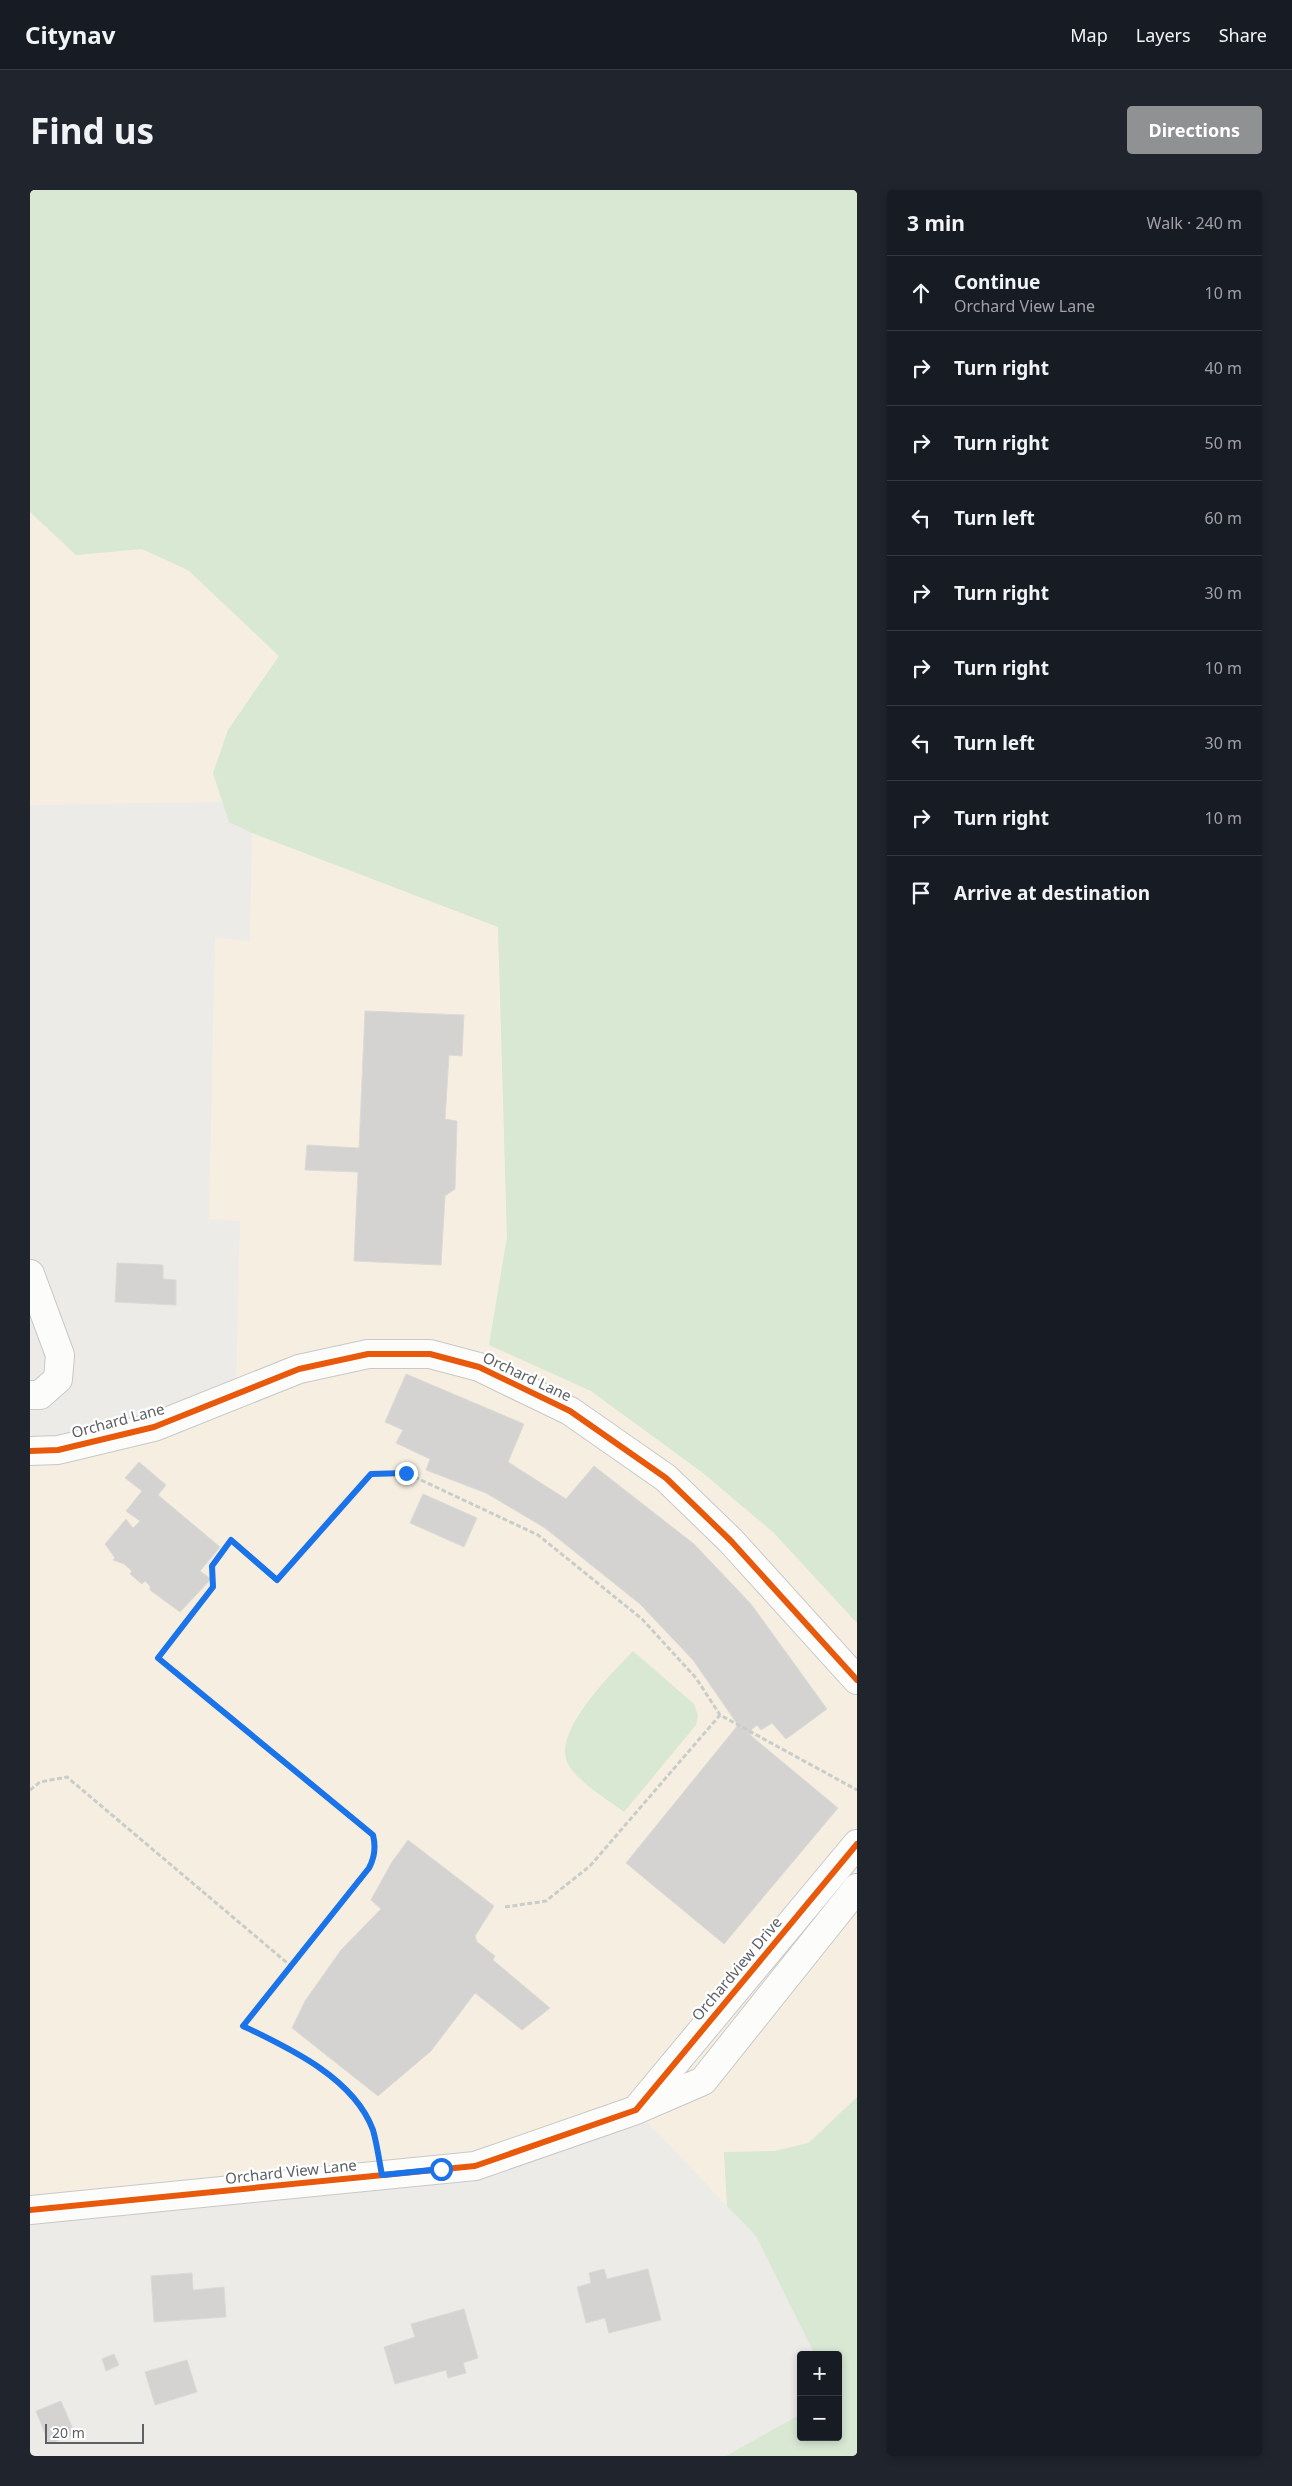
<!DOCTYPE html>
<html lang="en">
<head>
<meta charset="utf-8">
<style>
	body { margin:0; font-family:"Noto Sans",sans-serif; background:#20242c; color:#f1f3f6 }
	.controls { position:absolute; right:15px; bottom:15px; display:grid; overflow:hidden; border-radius:5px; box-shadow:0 2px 8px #0003 }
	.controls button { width:45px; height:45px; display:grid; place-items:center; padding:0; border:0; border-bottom:1px solid #363941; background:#171b24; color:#f1f3f6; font:25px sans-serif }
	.scale { position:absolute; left:15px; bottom:12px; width:99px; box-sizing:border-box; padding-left:5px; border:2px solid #5d6165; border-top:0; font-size:14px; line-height:18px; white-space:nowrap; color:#5d6165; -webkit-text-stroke:4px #fff; paint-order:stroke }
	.stop { position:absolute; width:15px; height:15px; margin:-11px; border:4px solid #1a73e8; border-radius:50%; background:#fff }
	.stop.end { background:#1a73e8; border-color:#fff; box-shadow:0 1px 5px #0008 }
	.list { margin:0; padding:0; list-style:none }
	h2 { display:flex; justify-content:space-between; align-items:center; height:65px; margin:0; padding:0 20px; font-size:21px }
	h2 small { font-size:16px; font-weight:400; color:#9ea1a6 }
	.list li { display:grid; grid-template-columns:32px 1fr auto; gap:15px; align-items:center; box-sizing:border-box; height:75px; padding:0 20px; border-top:1px solid #363941 }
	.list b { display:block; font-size:19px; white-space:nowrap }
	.list p { margin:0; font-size:16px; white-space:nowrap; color:#9ea1a6 }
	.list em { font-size:16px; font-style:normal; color:#9ea1a6 }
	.icon { flex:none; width:28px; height:28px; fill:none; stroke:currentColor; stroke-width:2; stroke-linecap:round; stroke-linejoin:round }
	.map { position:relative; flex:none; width:827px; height:2266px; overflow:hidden; border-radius:5px }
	header { display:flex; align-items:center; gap:30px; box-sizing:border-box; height:70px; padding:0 25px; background:#171b24; border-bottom:1px solid #363941 }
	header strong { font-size:24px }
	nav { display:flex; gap:28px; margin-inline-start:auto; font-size:18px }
	.intro { display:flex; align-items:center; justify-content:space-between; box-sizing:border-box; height:120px; padding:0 30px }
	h1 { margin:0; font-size:35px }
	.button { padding:12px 22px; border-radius:5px; background:#8f9192; color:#fff; font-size:18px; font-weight:700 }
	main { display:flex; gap:30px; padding:0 30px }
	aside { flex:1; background:#171b24; border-radius:5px; box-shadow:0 2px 8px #0003 }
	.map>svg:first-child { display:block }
</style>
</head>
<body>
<header>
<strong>Citynav</strong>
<nav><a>Map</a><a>Layers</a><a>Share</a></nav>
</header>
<div class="intro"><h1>Find us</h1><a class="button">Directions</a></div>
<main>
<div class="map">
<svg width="827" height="2266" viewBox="0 0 827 2266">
	<rect width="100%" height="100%" fill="#edebe7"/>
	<!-- commercial -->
	<g fill="#f6efe1">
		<path d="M0,322L46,365L112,359L158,380L249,466L198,540L183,583L192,612L0,615Z"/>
		<path d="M222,643L468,737L477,1047L459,1155L561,1201L673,1283L743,1342L827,1433V1907L779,1952L745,1961L694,1962L697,2016L606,1920L445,1976L0,2020V1261L206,1204L210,1031L179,1029L185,748L220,751Z"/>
	</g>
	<!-- green -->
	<g fill="#d8e8d3">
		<path d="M0,0H827V1433L743,1342L673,1283L561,1201L459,1155L477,1047L468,737L222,643L199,632L183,583L198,540L249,466L158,380L112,359L46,365L0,322Z"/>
		<path d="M603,1461L664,1514L668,1525L666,1535L594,1622C579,1611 544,1589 537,1572C524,1540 583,1482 603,1461Z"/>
		<path d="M827,1907V2266H696L771,2224V2247H808V2165H785L726,2046L697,2016L694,1962L745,1961L779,1953Z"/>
	</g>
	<!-- building -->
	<g fill="#d4d3d1" stroke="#dcdad6">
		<path d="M335,821L434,825L432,866L419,865L415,929L427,931L425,999L415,1006L411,1075L324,1071L328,982L275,980L277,955L329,958Z"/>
		<path d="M87,1073L133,1075V1089L146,1090V1115L85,1112Z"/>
		<path d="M376,1184L494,1234L478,1272L536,1309L564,1276L664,1354L721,1414L797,1519L756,1549L742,1533L731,1540L727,1535L721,1540V1546L708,1535L663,1470L610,1414L515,1338L456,1303L396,1280L400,1269L366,1253L373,1240L355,1232Z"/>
		<path d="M109,1272L136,1295L128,1305L190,1357L170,1381L181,1389L150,1422L120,1400V1396L115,1391L112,1394L100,1384L102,1381L94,1374L83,1370L85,1368L75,1354L96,1329L103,1338L110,1331L96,1321L112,1301L95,1288Z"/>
		<path d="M393,1304L447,1328L434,1357L380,1333Z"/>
		<path d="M708,1535L808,1618L694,1754L596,1673Z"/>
		<path d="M378,1650L464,1716L445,1746L447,1752L465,1766L463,1770L520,1818L492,1840L445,1803L401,1861L348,1906L262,1838L275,1811L311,1760L351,1719L341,1710L362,1672Z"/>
		<path d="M574,2079L577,2089L618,2079L631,2130L579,2143L575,2128L556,2133L547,2097L561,2093L559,2083Z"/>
		<path d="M162,2083L163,2100L194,2097L196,2127L124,2132L121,2086Z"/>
		<path d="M434,2119L448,2168L433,2173L436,2183L418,2188L416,2180L365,2194L354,2157L385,2147L381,2134Z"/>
		<path d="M84,2164L89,2175L76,2181L72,2169Z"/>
		<path d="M157,2170L167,2202L125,2215L115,2182Z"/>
		<path d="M31,2211L45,2244L19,2254L6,2221Z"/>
	</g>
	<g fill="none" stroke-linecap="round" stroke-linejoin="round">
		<defs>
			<g id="minor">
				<path d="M0,1084L30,1165L28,1189L10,1205H0"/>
				<path d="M0,1261L28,1260L124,1237L269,1179L338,1164H400L449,1177L540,1221L636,1288L701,1351L827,1490"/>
				<path d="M610,1915L827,1654"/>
				<path d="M0,2020L445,1976L606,1920L673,1891L827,1698"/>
			</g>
		</defs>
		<!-- minor casing -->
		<use href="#minor" stroke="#c8c8c8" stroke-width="30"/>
		<!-- path -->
		<g stroke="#c9cdca" stroke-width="3" stroke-dasharray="5 2.5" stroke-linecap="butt">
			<path d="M0,1600L10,1592L37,1587L262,1777L339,1678C345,1667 346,1657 343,1645L128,1467L183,1397L182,1376L201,1350L247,1390L341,1284L376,1283L508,1345L612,1429L666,1488L690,1525L827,1600"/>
			<path d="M475,1717L516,1711L560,1676L690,1525"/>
			<path d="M262,1777L213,1836C266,1861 333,1891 346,1955"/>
		</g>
		<!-- minor -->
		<use href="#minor" stroke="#fcfcfb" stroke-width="28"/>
		<defs>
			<g id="cycleway">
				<path d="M0,1261L28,1260L124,1237L269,1179L338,1164H400L449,1177L540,1221L636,1288L701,1351L827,1490"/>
				<path d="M0,2020L445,1976L606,1920L827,1654"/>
			</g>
		</defs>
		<!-- cycleway casing -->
		<use href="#cycleway" stroke="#fff" stroke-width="9"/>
		<!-- cycleway -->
		<use href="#cycleway" stroke="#e8590c" stroke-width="6"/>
	</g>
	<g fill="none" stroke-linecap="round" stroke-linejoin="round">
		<!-- route -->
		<path stroke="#1a73e8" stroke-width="6" d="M376,1283L341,1284L247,1390L201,1350L182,1376L183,1397L128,1468L343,1645C346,1657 345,1667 339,1678L213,1836C259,1858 324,1888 343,1940C347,1954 349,1970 352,1985L411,1979"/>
	</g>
	<g text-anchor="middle" stroke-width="4.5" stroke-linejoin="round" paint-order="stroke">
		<!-- street labels -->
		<g font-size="15" fill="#5d6165" stroke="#fff">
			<text transform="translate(497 1187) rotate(25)" y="5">Orchard Lane</text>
			<text transform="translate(88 1231) rotate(-15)" y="5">Orchard Lane</text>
			<text transform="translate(707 1779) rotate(-50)" y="5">Orchardview Drive</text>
			<text transform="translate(261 1982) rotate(-6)" y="5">Orchard View Lane</text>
		</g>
	</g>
</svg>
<div class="controls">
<button>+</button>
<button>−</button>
</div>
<div class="scale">20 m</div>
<div class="stop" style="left:411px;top:1979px"></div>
<div class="stop end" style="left:376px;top:1283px"></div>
</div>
<aside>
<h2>3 min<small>Walk · 240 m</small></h2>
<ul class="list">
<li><svg class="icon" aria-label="ahead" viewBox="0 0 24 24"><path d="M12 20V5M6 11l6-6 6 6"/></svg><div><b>Continue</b><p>Orchard View Lane</p></div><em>10 m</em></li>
<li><svg class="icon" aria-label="right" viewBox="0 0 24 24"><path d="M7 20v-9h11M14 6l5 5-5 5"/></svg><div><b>Turn right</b></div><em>40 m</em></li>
<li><svg class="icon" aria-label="right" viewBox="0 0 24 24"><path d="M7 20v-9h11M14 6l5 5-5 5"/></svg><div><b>Turn right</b></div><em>50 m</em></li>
<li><svg class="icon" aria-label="left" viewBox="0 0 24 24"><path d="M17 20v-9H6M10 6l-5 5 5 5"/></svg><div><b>Turn left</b></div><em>60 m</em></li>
<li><svg class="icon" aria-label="right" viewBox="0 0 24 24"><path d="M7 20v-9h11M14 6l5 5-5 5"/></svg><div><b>Turn right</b></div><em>30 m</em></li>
<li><svg class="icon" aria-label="right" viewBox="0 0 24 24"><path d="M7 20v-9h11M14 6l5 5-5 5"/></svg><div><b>Turn right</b></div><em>10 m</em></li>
<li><svg class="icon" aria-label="left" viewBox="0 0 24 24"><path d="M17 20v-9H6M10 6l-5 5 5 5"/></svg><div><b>Turn left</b></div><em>30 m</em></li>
<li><svg class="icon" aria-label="right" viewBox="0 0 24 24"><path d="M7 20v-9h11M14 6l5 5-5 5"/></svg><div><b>Turn right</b></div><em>10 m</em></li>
<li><svg class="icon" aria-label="arrive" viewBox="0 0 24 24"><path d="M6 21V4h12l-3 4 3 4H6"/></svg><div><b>Arrive at destination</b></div></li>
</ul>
</aside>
</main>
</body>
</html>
